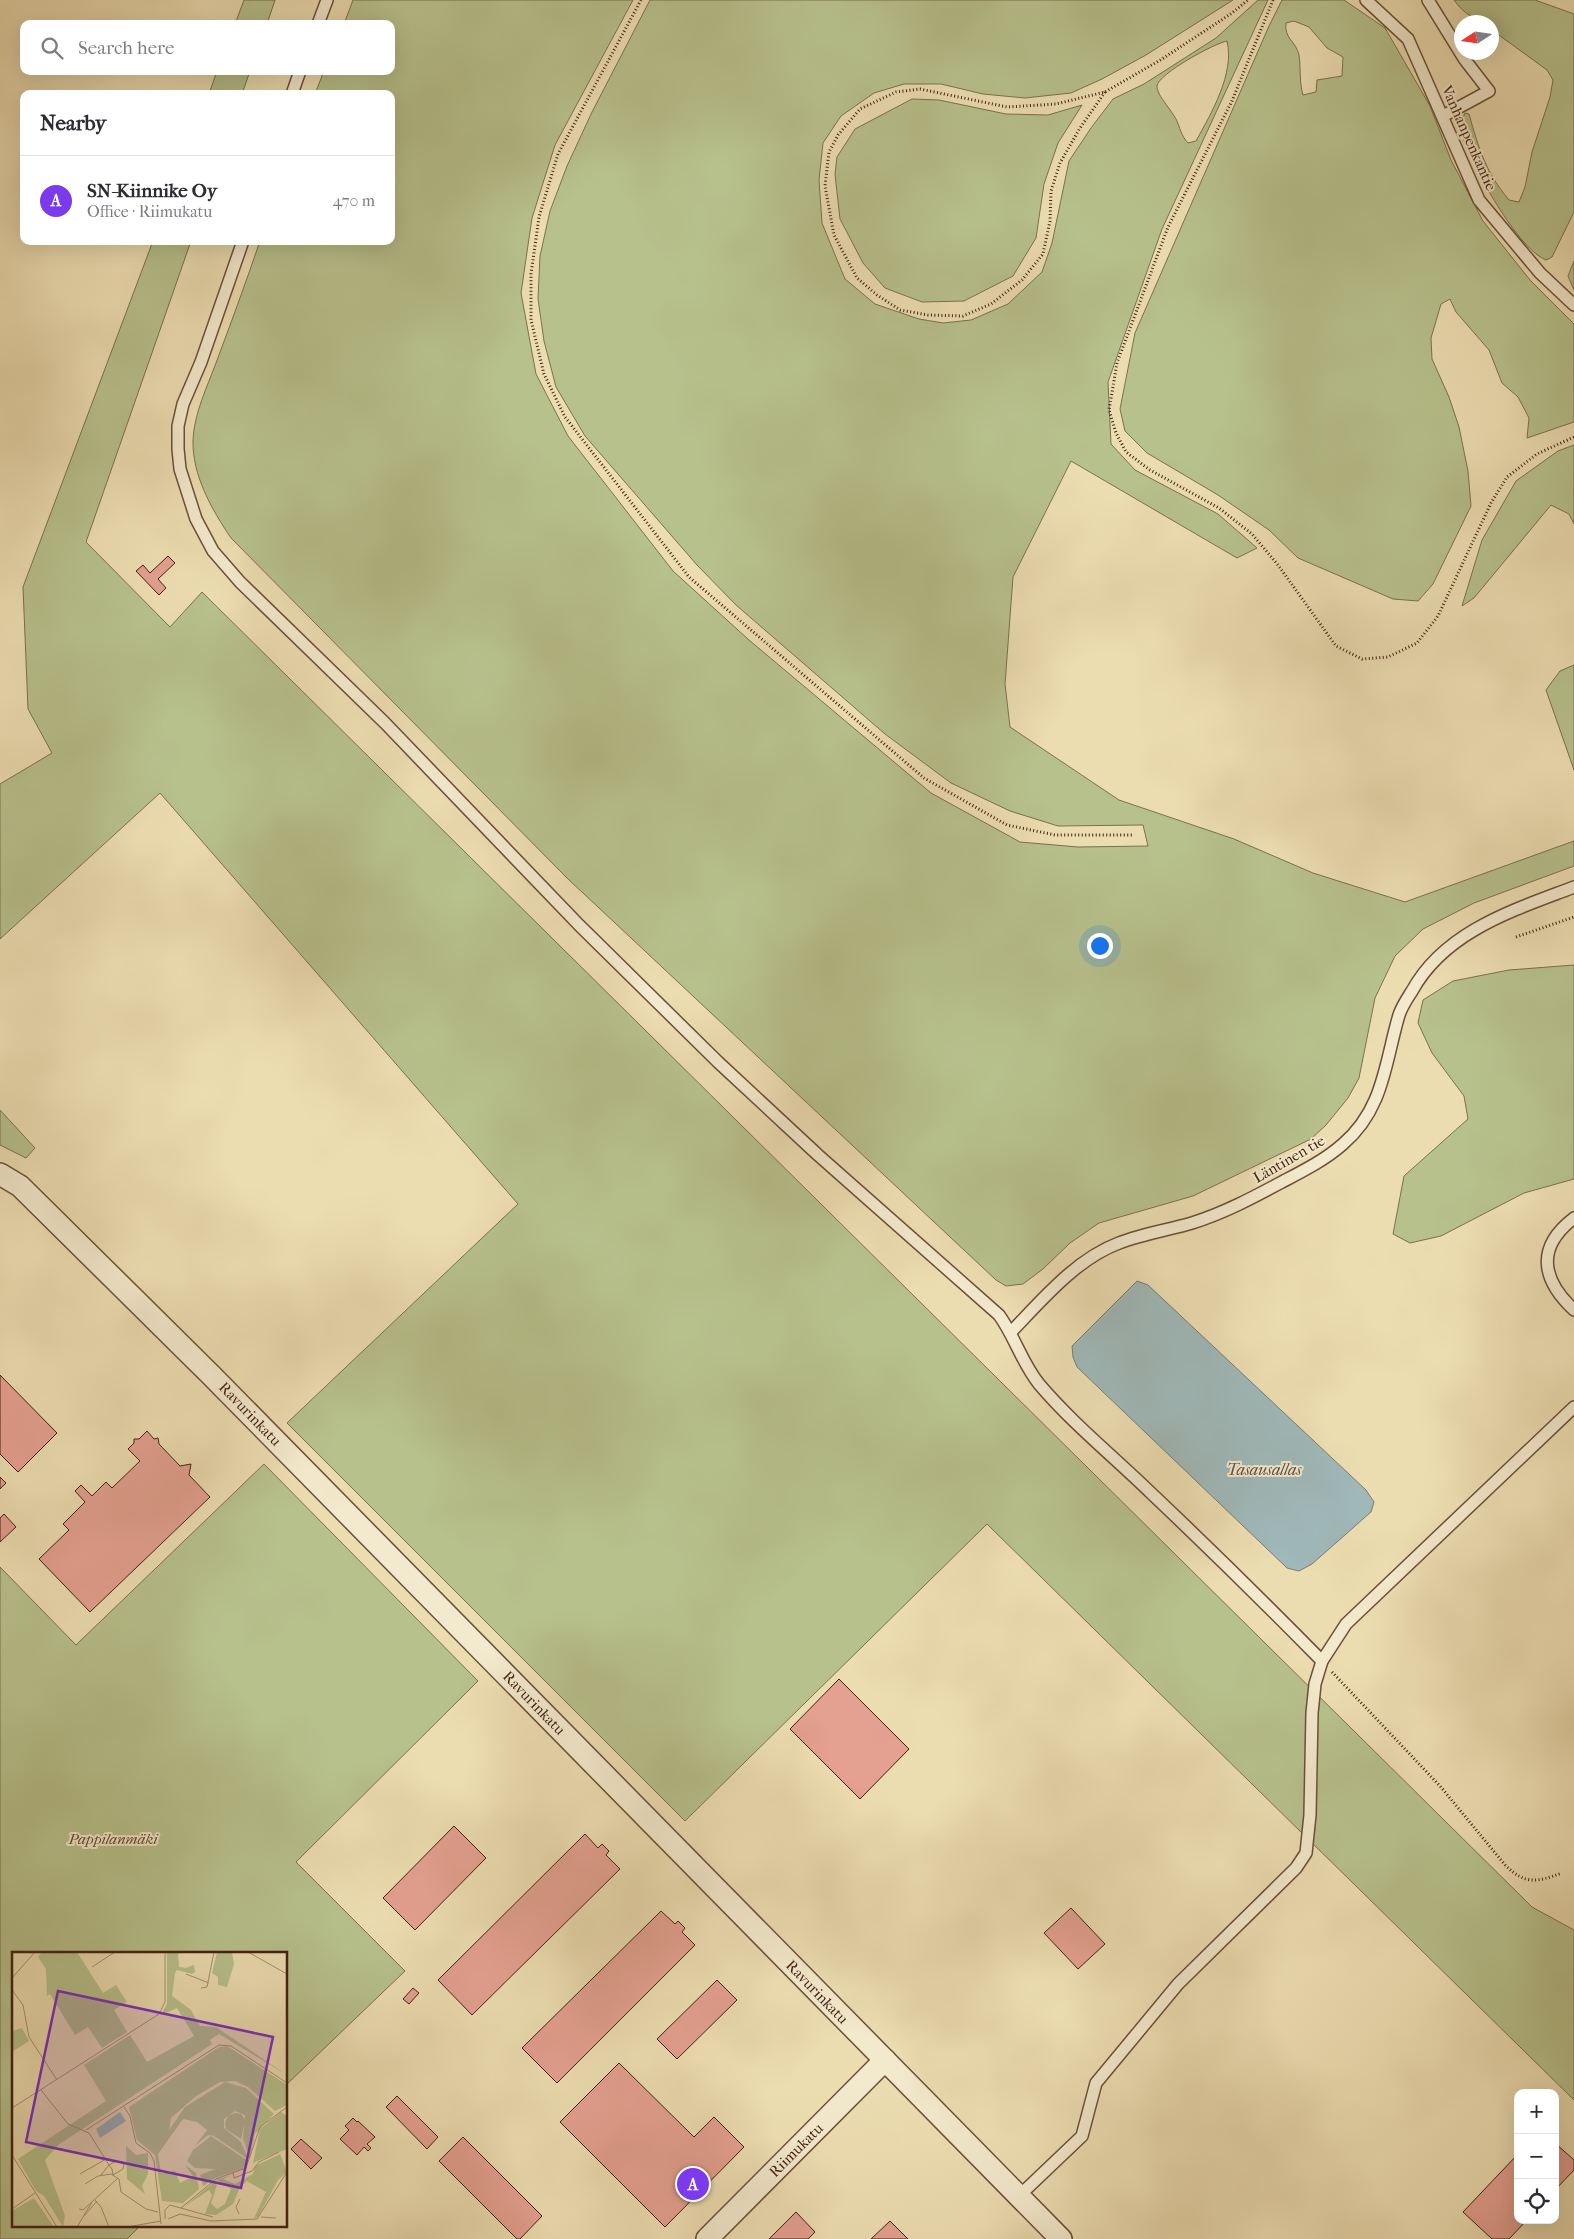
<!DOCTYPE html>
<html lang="en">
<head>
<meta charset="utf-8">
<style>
	body { margin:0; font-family:"IM FELL French Canon",serif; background:#f7f7f7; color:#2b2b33 }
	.controls { position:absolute; right:15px; bottom:15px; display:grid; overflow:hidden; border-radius:10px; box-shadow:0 5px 20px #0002 }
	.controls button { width:45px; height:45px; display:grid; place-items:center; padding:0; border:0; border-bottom:1px solid #e1e1e2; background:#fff; color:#2b2b33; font:25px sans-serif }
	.compass { position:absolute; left:1454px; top:15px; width:45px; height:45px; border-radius:50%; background:#fff; box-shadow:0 5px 20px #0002; rotate:258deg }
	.you { position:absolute; left:1099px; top:945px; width:18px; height:18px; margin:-12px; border:4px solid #fff; border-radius:50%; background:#1a73e8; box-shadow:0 0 0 8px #1a73e833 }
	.badge { display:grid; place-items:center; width:32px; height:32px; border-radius:50%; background:#7c3aed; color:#fff; font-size:16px; font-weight:700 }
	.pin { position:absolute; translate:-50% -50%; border:2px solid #fff; box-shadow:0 1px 5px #0006 }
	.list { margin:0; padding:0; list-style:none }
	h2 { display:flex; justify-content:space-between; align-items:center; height:65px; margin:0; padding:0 20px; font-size:21px }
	h2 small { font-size:16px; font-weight:400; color:#7c7c81 }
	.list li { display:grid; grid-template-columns:32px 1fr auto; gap:15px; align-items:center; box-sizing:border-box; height:90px; padding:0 20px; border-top:1px solid #e1e1e2 }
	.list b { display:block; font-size:19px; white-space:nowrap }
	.list p { margin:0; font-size:16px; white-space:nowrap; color:#7c7c81 }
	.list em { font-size:16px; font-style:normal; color:#7c7c81 }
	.icon { flex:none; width:28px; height:28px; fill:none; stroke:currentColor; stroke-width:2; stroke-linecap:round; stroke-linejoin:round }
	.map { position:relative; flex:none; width:1574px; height:2239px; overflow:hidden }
	.search { position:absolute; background:#fff; box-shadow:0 5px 20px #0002; left:20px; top:20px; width:375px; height:55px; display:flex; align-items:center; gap:12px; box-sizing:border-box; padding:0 18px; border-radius:10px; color:#7c7c81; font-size:19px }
	.panel { position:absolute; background:#fff; box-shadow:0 5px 20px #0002; left:20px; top:90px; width:375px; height:155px; border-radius:10px }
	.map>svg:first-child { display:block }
</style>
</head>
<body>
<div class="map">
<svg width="1574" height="2239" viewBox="0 0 1574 2239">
	<rect width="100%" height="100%" fill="#ecddb1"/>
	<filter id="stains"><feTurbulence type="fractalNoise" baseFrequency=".004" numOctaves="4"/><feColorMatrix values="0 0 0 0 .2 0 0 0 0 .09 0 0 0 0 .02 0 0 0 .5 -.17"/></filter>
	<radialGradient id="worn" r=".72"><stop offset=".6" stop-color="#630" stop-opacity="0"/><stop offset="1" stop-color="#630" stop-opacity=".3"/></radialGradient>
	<!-- green -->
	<g fill="#b7c18c" stroke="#7c704f" fill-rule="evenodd">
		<path d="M244,0H275L267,24H235Z"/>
		<path d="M353,0H633L555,145L532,218L521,293L536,374L568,436L673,571L749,640L931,793L1020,842L1078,847L1148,846L1143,825L1058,826L1010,811L951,783L885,734L736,605L697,565L585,436L556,387L544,341L538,299L540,256L550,211L567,166L592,112L650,0H1233L1146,55L1102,79L1071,93L1025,98L983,94L941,84H904L874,93L841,116L823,143L819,180L822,223L845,279L875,304L919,319L943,323L971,320L1008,304L1042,272L1052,243L1069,161L1091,128L1113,99L1144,84L1216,38L1258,0H1268L1162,229L1108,382L1111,444L1135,470L1218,514L1257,548L1237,558L1071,461L1013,577L1005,684L1010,727L1119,800L1234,839L1313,873L1405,902L1574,841V866L1474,903L1423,929L1395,956L1375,998L1359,1078L1348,1098L1326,1125L1311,1139L1193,1196L1099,1223L1070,1243L1043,1269L1023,1284L1006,1286L996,1280L567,878L231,538C212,510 192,475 193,440C194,414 207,387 216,363C231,323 246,282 260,241H391V94H315L324,71H391V24H344ZM1227,41C1235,73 1211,114 1196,141L1188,143C1181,136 1180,127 1176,119C1172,112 1167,106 1163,100C1160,96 1157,90 1157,86C1158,74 1215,43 1227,41Z"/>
		<path d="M1282,0H1344L1385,28L1430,106L1451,160L1483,221L1530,280L1574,324V422L1527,438L1529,418L1518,397L1502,383L1489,350L1456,312L1450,299L1441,304L1431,338L1432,359L1449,397L1459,427L1468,471L1471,506L1433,584L1418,601L1393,599L1298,558L1269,530L1218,495L1147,453L1125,431L1120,409L1135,333L1269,26ZM1294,21L1309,27L1327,48L1343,57L1342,76L1317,80L1316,92L1303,95C1299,82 1301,68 1299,55C1296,41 1284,39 1286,23Z"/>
		<path d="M1454,0H1535L1574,14V212L1552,257L1546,260C1516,248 1467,158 1459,125L1465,113L1469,114C1479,149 1485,171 1509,200L1519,202L1525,187L1532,152L1550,97L1553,80L1547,70L1492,30V22C1476,22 1463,13 1454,0Z"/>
		<path d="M217,71H250L242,94H209Z"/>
		<path d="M912,99L939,100L1006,114L1048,115L1082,105L1058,143L1044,184L1036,238L1013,276L964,301L922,302L885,288L863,263L840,219L835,174L837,157L855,129Z"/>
		<path d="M153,241H191L86,542L170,627L202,592L1532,1907L1574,1930V2100L987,1524L685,1821L287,1423L518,1204L160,793L0,939V784L52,753L28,709L23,587Z"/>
		<path d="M1574,261V290L1568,276Z"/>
		<path d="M1574,445V524L1569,514L1551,505L1474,598L1462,606L1482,540L1516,481L1558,451Z"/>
		<path d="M1574,665V770L1546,690L1560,671Z"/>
		<path d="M1574,965V1179L1524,1193L1441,1236L1410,1243L1393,1234L1404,1176L1468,1119L1464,1096L1432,1053L1418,1023L1423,1000L1453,981L1509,970Z"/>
		<path d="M0,1110L35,1148L26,1158L0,1145Z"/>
		<path d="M264,1464L478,1681L296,1862L405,1971L286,2085V1953H14V2225H141L127,2239H0V1567L76,1645Z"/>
	</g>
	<!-- water -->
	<path fill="#9fb8b8" stroke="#7a7b76" d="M1137,1281L1148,1285L1366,1490L1374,1502L1371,1512L1312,1564L1299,1571L1287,1568L1077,1367L1073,1357L1072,1346Z"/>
	<!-- building -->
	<g fill="#e4a090" stroke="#422012">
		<path d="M168,556L175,563L158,579L166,588L159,595L136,571L143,565L150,573Z"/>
		<path d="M0,1375L57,1433L18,1472L0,1454Z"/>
		<path d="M147,1431L154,1439L158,1438L159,1444L180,1466L191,1464L189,1475L210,1497L90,1612L39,1559L69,1530L63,1524L85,1502L75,1491L81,1485L92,1496L106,1482L112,1488L140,1461L128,1449L134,1443V1439H139Z"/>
		<path d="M0,1477L6,1483L0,1489Z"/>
		<path d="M4,1514L16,1527L0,1542V1518Z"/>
		<path d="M839,1679L909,1749L860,1799L790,1729Z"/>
		<path d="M454,1826L486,1858L415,1930L383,1898Z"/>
		<path d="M585,1834L598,1848L602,1844L609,1851L606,1855L620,1869L472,2015L438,1980Z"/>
		<path d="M1071,1908L1105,1944L1078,1969L1044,1933Z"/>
		<path d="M661,1911L675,1924L678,1921L685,1928L682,1932L695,1945L557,2083L522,2048Z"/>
		<path d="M717,1980L737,2000L677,2059L657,2039Z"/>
		<path d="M413,1988L419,1993L409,2004L403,1999Z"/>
		<path d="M619,2063L694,2137L714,2117L744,2147L665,2227L560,2122Z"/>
		<path d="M397,2096L438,2137L427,2149L386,2107Z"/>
		<path d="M353,2118L357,2122L358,2121L375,2137L367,2144L371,2148L368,2151L364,2147L357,2155L340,2139L349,2130L345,2126Z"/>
		<path d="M463,2137L542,2216L520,2239H517L439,2161Z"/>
		<path d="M301,2139L322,2158L311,2169L291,2149Z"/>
		<path d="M1555,2143L1574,2160V2170L1555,2190Z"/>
		<path d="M1518,2154V2220H1527L1509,2239H1492L1463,2212Z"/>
		<path d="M796,2212L815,2232L808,2239H769Z"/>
		<path d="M890,2221L908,2239H871Z"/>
	</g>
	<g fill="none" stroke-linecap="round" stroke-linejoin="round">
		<defs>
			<g id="lane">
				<path d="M1366,0L1408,39L1479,200L1540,273L1574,305"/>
				<path d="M1428,0L1465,60L1489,91L1443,116"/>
				<path d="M318,24L327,0"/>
				<path d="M292,94L300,71"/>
				<path d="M243,241L201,362L183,404L178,426V449L180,469L196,519L213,551L240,582L385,723L579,925L718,1062L818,1155L999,1315C1015,1337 1022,1363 1039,1384C1072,1423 1114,1457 1151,1493C1209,1548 1266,1604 1322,1661"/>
				<path d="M1574,1218C1536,1247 1541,1279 1574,1310"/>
				<path d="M1011,1332C1042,1300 1076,1259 1119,1243C1142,1234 1168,1230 1192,1223C1224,1213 1252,1198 1282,1182C1303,1171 1325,1160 1343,1144C1384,1109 1385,1062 1399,1015C1402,1006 1407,999 1412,991C1445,931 1514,910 1574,887"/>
				<path d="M1019,2196L1082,2136L1096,2083L1178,1984L1296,1868L1306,1853L1310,1815L1312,1713L1315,1684L1322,1661L1346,1624L1574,1407"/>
			</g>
			<g id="street">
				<path d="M0,1174L20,1186L211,1375L1061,2239"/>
				<path d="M707,2239L885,2060"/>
			</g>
		</defs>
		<!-- lane casing -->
		<use href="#lane" stroke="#6c4f3a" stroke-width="14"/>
		<!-- street casing -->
		<use href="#street" stroke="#6c4f3a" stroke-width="24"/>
		<!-- path -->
		<g stroke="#422012" stroke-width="3" stroke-dasharray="1 2.5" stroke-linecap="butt">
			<path d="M641,0L558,154L539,217L531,274V320L544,374L565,417L689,577L924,778L1007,825L1055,835H1134"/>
			<path d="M1273,0L1232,101L1168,227L1117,363L1109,410L1116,433L1126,452L1150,470L1219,508L1252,534L1278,565L1336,646L1362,659L1388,657L1417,643L1438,616L1491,503L1507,477L1537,454L1574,437"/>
			<path d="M1105,92L1080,128L1060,163L1051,191L1050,221L1043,254L1022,280L991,304L963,316L928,315L900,310L877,295L857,278L834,235L825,186L829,152L838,135L860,109L896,92L920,89L1007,107L1056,104L1105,92L1162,59L1232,13L1248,0"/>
			<path d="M1516,937L1574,917"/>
			<path d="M1332,1672L1440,1786L1506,1866C1526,1885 1537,1882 1562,1873"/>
		</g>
		<!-- lane -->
		<use href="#lane" stroke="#f3e9cc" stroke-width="11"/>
		<!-- street -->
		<use href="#street" stroke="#f3e9cc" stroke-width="21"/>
	</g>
	<g text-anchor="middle" stroke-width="4" stroke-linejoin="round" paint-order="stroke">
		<!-- street labels -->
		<g font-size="15" fill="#422012" stroke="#f3e9cc">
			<text transform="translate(1469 138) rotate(66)" y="5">Vanhanpenkantie</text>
			<text transform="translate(1289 1159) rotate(-30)" y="5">Läntinen tie</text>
			<text transform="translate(250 1414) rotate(46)" y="5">Ravurinkatu</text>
			<text transform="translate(534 1703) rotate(46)" y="5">Ravurinkatu</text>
			<text transform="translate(817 1992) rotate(46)" y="5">Ravurinkatu</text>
			<text transform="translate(796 2150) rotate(-45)" y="5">Riimukatu</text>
		</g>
		<!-- park labels -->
		<g font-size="15" font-style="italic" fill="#5f4830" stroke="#f3e9cc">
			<text x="113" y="1844">Pappilanmäki</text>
		</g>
		<!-- water labels -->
		<g font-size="16" font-style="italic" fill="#5e4e44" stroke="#f3e9cc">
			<text x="1264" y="1475">Tasausallas</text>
		</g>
	</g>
	<!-- overview -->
	<g transform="translate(12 1952)">
		<rect width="275" height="275" fill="#ecddb1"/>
		<path d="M30,0H65L91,41L104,33L115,50L102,58L115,80L90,96L76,75L63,83L38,42L35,44L34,17L26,5ZM155,0H166L167,15L174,16L182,13L183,20L180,22L165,18L163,21L160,44L179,58L188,74L204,75L275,123L207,82L198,88L200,92L46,193L33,208L53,264L51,275L32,244L24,239L6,207L94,149L72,113L118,83L135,110L182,84L165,56L149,63L155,52ZM205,0H220L222,12L215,35L206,33V25L200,21ZM10,76L17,89L0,100V79ZM215,94L275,133V153L263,159L236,135L223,129L208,130L184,144L159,166L157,178L173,155L213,130L234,136L262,162L243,182L238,207L231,186L233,163L223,159L212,167V176L229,190L236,207L202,184L196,183L183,194L195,178L185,170L171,167L146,202L149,221L163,219L168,231L181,224L173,213L184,221L187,237L171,251L150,249L143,203L125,188L117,155L207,95ZM269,160L275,164V197L241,211L248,177ZM223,161L229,162L233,168L229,187L214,177L213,171L216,164ZM199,184L236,209L230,217L203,226L191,234L188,223L203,217L183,216L175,209L181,198ZM114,194L124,203L136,201V222L130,234L133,242L115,227ZM268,202L275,220L266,228L246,265L242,266L254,240L235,229L228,235L221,252L204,263L193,262L200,243L197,238L172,255L202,230L205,233L199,251L205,257L213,252L219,237L205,228L220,223L211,227L223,232L241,222L243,214ZM22,246L42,275H0V259Z" fill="#b7c18c"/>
		<path d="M108,160L114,169L88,186L84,177Z" fill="#9fb8b8"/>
		<path fill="none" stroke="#a89171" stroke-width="1" d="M236,0L275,22M80,15L103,0M174,22L197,31M0,26L23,0M189,36L195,35L202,0M0,38L11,53L17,85L45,128M29,138L56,172L77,181L97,213L100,217L101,223L111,217L112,211L104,209L97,213L89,223M112,155L118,164L124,191L138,201L142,209L149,272M0,156L147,62L153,50V0M74,178L207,93L219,94L275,131M0,203L45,275M221,221L222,226L240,219L247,210L267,200M68,222L94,207M73,232L86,224L99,222L107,227L109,240L134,257L146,260M82,247L89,255L97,275M169,256L204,227L234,216L248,175L275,155M0,257L23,241M67,257L71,258L106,226M227,262L224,255L228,247M72,264L85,249M249,265L264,266M153,267V258L158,253L201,265M156,267L168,262L199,269L245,267L275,220M65,275L80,250M115,275L149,269"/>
		<path fill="#7b2cbf" fill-opacity="0.15" stroke="#7b2cbf" stroke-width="2.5" d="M46,39L261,85L229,236L14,190Z"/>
		<rect width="275" height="275" fill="none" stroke="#422012" stroke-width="2.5"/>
	</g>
	<rect width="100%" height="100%" filter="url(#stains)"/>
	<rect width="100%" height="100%" fill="url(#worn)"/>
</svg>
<div class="controls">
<button>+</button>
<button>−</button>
<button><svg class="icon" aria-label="locate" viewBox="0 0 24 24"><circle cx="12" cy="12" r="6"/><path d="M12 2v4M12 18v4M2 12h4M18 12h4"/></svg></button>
</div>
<svg class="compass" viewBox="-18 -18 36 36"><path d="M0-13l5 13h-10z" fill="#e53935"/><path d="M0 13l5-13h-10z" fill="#7c7c81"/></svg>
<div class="you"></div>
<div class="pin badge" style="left:693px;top:2184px">A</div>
<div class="search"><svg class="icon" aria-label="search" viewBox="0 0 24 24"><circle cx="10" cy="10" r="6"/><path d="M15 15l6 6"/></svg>Search here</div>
<section class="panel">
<h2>Nearby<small></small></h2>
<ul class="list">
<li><span class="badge">A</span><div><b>SN-Kiinnike Oy</b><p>Office · Riimukatu</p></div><em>470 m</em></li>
</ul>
</section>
</div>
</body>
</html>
